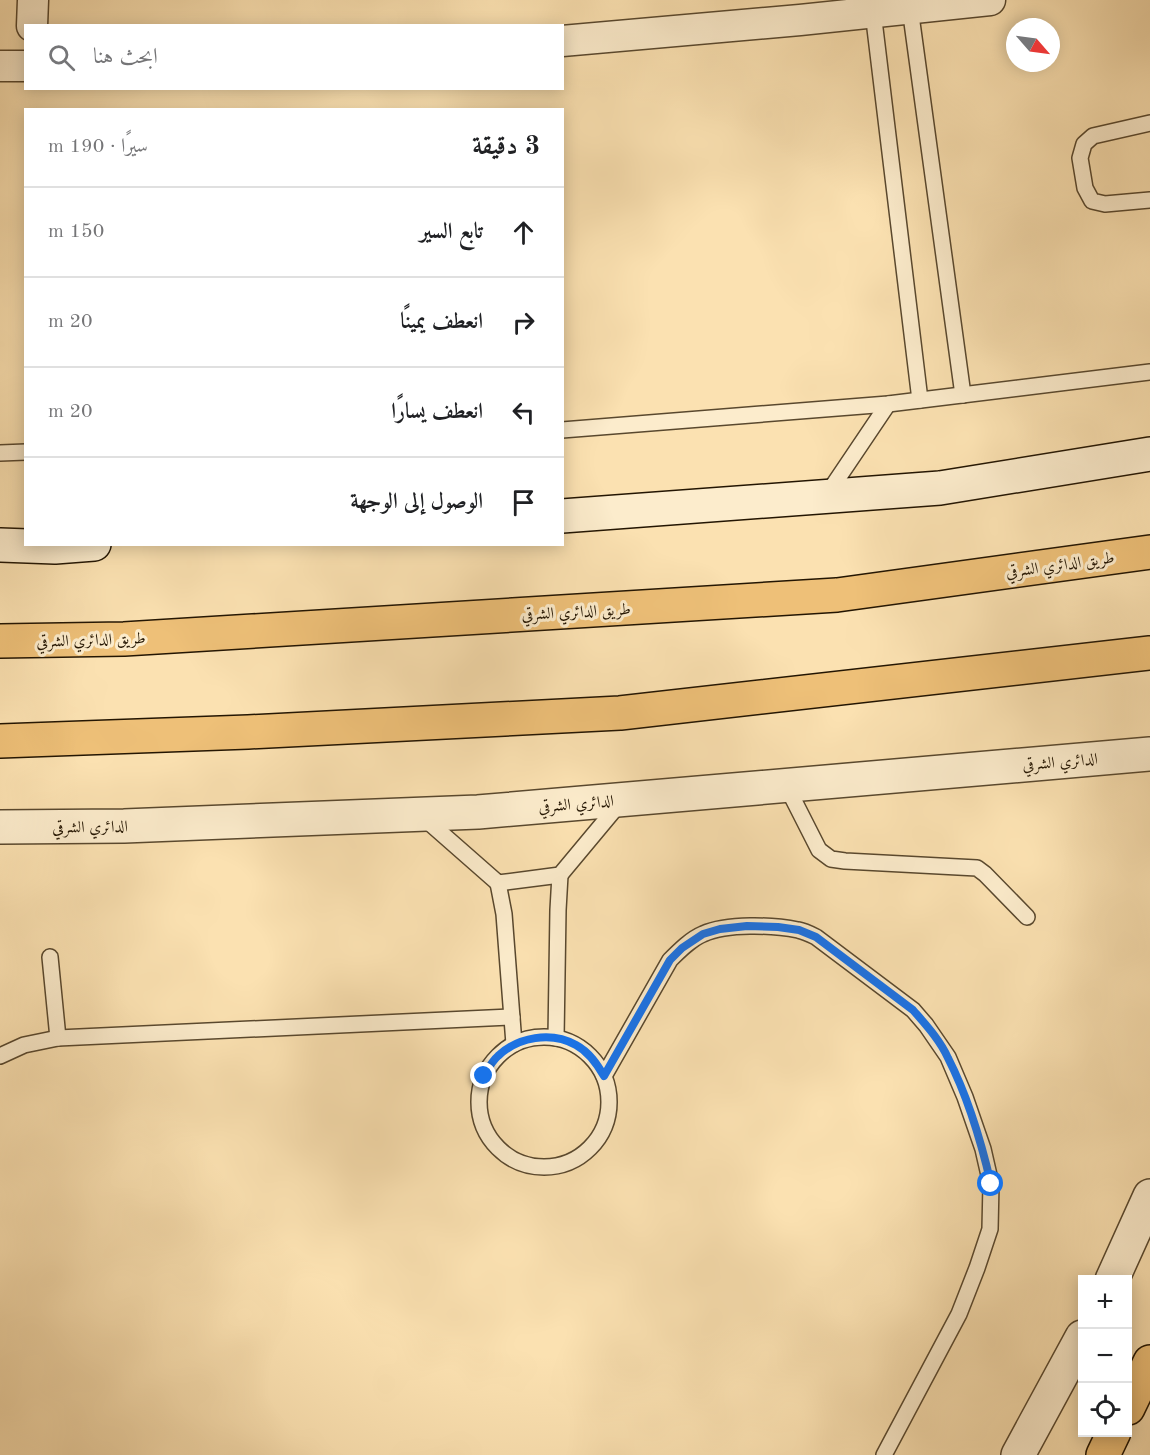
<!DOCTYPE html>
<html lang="ar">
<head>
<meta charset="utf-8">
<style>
	body { margin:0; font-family:"Old Standard TT",Amiri,serif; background:#f6f6f6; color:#202124; direction:rtl }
	.controls { position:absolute; right:18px; bottom:18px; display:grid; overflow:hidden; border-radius:0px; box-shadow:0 3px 15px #0003 }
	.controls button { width:54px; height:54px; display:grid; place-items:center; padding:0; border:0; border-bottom:2px solid #e0e0e0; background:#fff; color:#202124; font:30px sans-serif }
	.compass { position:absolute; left:1006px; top:18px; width:54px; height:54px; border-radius:50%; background:#fff; box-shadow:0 3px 15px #0003; rotate:118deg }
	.stop { position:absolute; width:18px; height:18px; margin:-14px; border:4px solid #1a73e8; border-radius:50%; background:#fff }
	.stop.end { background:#1a73e8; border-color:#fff; box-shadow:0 2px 6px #0008 }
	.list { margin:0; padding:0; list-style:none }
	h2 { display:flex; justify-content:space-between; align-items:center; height:78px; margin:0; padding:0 24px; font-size:26px }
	h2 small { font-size:20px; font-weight:400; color:#757577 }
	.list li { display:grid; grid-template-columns:39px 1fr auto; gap:18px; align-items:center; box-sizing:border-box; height:90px; padding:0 24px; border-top:2px solid #e0e0e0 }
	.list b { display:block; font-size:22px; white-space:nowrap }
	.list em { font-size:20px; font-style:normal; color:#757577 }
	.icon { flex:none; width:33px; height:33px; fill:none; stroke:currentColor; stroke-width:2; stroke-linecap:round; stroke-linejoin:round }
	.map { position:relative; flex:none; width:1150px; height:1455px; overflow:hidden; direction:ltr }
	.search { position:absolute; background:#fff; box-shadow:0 3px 15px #0003; left:24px; top:24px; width:540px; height:66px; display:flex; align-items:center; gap:15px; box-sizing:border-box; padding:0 21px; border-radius:0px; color:#757577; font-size:22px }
	.panel { position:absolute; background:#fff; box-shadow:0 3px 15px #0003; left:24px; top:108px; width:540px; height:438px; border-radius:0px; direction:rtl }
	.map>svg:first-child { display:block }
</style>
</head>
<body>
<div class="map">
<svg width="1150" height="1455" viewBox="0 0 1150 1455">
	<rect width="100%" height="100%" fill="#fbe1b1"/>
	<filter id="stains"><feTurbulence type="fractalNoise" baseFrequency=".00333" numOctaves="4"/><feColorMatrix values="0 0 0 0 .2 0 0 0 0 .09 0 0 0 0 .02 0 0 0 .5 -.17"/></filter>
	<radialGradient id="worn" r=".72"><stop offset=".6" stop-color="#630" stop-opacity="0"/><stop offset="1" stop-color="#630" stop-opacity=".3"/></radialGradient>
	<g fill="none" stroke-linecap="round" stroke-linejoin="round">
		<defs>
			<g id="service">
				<path d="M910,8L963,395"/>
				<path d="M873,12L920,400"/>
				<path d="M1150,123L1093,136L1084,144L1080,158L1085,188L1092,201L1105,204L1150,200"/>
				<path d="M562,430L888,404L1150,372"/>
				<path d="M0,453L26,452"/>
				<path d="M826,496L888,404"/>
				<path d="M786,785L819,850L831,859L845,861L977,868L985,874L1027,917"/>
				<path d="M424,818L498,883L560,875L620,803"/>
				<path d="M498,883L504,914L514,1044"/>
				<path d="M50,957L58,1038"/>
				<circle cx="544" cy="1102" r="65"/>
				<path d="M556,1038L558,910L560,875"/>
				<path d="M0,1056L24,1045L58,1038L512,1017"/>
				<path d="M604,1076L670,960C680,950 691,939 703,934C727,923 773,925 798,930C804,931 810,934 816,937L913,1010L926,1025L948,1057L965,1097L983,1149L991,1184L990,1229L977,1268L959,1314L884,1455"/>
			</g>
			<g id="minor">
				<path d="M32,26L33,0"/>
				<path d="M562,41L800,20L990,0"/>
				<path d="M0,66H26"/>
			</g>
			<g id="tertiary">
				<path d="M0,827L124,826L478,812L1150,754"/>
				<path d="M1112,1280L1150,1196"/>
				<path d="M1018,1455L1082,1337"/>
			</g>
			<g id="secondary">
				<path d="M562,516L940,488L1150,454"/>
				<path d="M0,545L55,547L94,544"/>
			</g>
			<g id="primary">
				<path d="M1128,1408L1150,1362"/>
				<path d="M1103,1455L1114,1432"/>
			</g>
			<g id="motorway">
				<path d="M0,641L124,639L837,595L1150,552"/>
				<path d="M0,741L248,732L620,713L1150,653"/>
			</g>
		</defs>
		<!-- service casing -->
		<use href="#service" stroke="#59482e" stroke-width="18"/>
		<!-- minor casing -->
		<use href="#minor" stroke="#59482e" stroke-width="33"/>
		<!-- tertiary casing -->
		<use href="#tertiary" stroke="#59482e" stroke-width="36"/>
		<!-- secondary casing -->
		<use href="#secondary" stroke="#231502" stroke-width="36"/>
		<!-- primary casing -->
		<use href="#primary" stroke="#231502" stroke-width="36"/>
		<!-- motorway casing -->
		<use href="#motorway" stroke="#231502" stroke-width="36"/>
		<!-- service -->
		<use href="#service" stroke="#fceccc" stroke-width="15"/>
		<!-- minor -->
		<use href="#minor" stroke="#fceccc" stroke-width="30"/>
		<!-- tertiary -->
		<use href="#tertiary" stroke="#fceccc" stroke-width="33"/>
		<!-- secondary -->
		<use href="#secondary" stroke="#fceccc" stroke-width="33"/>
		<!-- primary -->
		<use href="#primary" stroke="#eec078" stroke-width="33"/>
		<!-- motorway -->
		<use href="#motorway" stroke="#eec078" stroke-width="33"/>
	</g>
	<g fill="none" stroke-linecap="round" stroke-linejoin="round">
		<!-- route -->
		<path stroke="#1a73e8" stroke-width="8" d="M484,1076C488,1069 492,1061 498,1056C518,1037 551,1031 576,1045C589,1052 597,1064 604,1076L670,960L682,948L703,934L720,929L747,926L778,927L799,930L816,937L913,1010C926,1025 940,1040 948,1058C968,1097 981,1141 991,1184"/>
	</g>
	<g text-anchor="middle" stroke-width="6" stroke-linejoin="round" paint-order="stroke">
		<!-- street labels -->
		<g font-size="16" fill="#231502" stroke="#fceccc">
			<text transform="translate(1060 564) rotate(-8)" y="6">طريق الدائري الشرقي</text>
			<text transform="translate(576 611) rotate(-3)" y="6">طريق الدائري الشرقي</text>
			<text transform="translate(91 639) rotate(-2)" y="6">طريق الدائري الشرقي</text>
			<text transform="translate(1060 761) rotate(-5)" y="6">الدائري الشرقي</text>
			<text transform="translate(576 803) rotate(-5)" y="6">الدائري الشرقي</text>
			<text transform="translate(90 826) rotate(-1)" y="6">الدائري الشرقي</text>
		</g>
	</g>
	<rect width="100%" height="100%" filter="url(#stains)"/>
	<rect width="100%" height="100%" fill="url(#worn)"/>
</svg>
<div class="controls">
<button>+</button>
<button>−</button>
<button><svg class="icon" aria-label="locate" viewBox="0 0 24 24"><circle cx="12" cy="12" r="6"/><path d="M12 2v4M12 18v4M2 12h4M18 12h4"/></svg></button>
</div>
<svg class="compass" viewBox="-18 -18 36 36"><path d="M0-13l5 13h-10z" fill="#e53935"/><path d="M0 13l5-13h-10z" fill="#757577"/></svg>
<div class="stop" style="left:991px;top:1184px"></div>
<div class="stop end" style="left:484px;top:1076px"></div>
<div class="search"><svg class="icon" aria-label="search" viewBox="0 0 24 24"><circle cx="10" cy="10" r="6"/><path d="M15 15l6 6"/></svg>ابحث هنا</div>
<section class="panel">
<h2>3 دقيقة<small>سيرًا · 190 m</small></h2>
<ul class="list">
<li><svg class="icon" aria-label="ahead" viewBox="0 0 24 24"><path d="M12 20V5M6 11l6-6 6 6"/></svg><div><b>تابع السير</b></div><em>150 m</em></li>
<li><svg class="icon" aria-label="right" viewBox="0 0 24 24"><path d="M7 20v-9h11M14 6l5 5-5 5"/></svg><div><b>انعطف يمينًا</b></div><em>20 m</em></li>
<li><svg class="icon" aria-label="left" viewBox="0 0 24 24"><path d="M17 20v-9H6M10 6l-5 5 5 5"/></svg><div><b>انعطف يسارًا</b></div><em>20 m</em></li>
<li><svg class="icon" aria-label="arrive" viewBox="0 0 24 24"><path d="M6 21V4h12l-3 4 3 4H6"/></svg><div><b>الوصول إلى الوجهة</b></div></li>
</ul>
</section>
</div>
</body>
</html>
